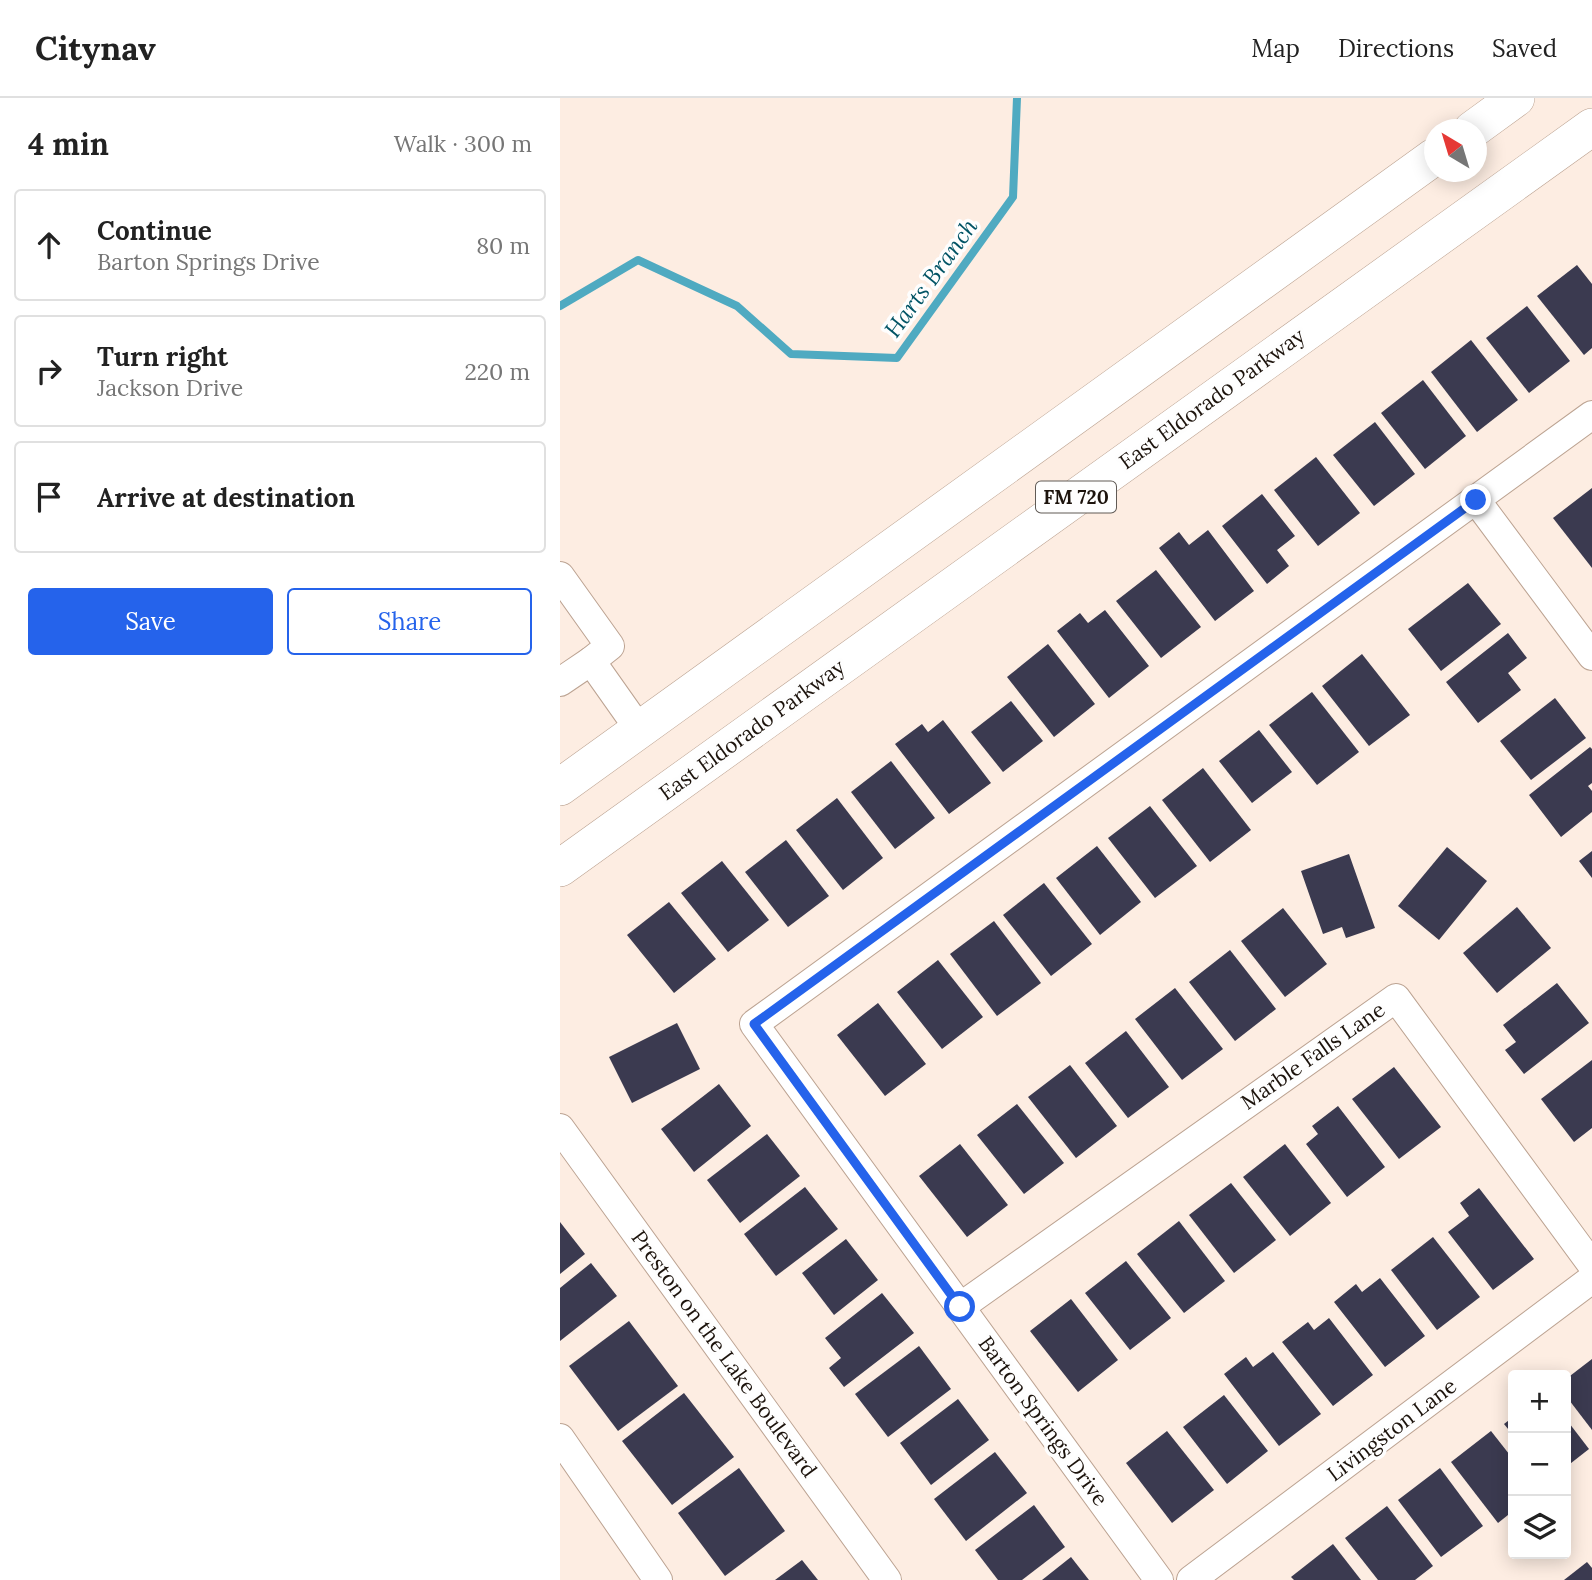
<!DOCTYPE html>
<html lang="en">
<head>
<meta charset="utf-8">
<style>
	body { margin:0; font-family:Lora,serif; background:#f6f6f6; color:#222 }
	.controls { position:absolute; right:21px; bottom:21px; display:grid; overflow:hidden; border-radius:7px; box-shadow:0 4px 18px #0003 }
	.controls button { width:63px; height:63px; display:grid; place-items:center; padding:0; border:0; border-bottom:2px solid #e0e0e0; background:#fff; color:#222; font:35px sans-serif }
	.compass { position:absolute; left:864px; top:21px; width:63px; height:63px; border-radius:50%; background:#fff; box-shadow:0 4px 18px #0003; rotate:322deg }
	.stop { position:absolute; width:21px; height:21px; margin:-16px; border:5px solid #2563eb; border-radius:50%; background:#fff }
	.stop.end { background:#2563eb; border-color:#fff; box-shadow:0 2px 7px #0008 }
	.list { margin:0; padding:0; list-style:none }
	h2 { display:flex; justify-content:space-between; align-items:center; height:91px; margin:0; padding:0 28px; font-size:30px }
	h2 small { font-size:23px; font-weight:400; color:#767676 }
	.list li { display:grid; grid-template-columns:46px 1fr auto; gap:21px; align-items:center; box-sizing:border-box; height:112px; margin:0 14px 14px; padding:0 14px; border:2px solid #e0e0e0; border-radius:7px }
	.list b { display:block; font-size:26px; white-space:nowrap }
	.list p { margin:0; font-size:23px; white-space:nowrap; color:#767676 }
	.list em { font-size:23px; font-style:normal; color:#767676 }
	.actions { display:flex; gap:14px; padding:21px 28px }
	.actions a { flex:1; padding:16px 0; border:2px solid #2563eb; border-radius:7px; text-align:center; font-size:24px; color:#2563eb }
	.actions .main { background:#2563eb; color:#fff }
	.icon { flex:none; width:38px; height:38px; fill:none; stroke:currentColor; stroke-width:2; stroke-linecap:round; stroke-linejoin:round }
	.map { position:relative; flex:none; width:1032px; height:1482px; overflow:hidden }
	header { display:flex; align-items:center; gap:42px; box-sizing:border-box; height:98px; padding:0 35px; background:#fff; border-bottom:2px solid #e0e0e0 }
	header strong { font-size:33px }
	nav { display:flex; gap:38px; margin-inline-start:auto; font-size:24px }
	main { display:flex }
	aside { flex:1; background:#fff }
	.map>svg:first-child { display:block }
</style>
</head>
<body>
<header>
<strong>Citynav</strong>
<nav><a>Map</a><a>Directions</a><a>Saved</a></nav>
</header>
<main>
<aside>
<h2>4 min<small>Walk · 300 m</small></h2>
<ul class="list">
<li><svg class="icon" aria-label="ahead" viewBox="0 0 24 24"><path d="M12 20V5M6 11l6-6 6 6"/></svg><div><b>Continue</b><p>Barton Springs Drive</p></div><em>80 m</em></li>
<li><svg class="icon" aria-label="right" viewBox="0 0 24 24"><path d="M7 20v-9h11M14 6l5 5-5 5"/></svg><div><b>Turn right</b><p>Jackson Drive</p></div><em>220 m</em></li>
<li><svg class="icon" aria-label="arrive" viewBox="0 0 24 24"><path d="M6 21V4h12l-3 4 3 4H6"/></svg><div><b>Arrive at destination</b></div></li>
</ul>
<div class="actions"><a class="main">Save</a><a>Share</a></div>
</aside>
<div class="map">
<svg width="1032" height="1482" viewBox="0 0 1032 1482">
	<rect width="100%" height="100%" fill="#fdede2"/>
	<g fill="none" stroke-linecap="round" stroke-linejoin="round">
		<!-- stream -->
		<path stroke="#4faac1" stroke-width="8" d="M0,208L78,162L177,208L231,256L337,260L453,99L457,0"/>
	</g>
	<!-- building -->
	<g fill="#3b3a50">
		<path d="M1017,167L1032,186V250L1024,257L977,198Z"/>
		<path d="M967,208L1010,263L969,295L926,240Z"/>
		<path d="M911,242L958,302L917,334L871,274Z"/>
		<path d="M863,282L906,338L865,371L821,315Z"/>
		<path d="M815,324L855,376L814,408L773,357Z"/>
		<path d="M756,359L800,415L758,448L714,392Z"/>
		<path d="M1032,390V470L993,420Z"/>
		<path d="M702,396L735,438L717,452L729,468L707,486L662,428Z"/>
		<path d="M648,432L694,493L655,523L599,450L619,434L629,447Z"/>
		<path d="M596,472L641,529L601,560L556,503Z"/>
		<path d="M908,485L941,526L881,573L848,531Z"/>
		<path d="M545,512L589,568L549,600L497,533L520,515L528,525Z"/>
		<path d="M948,535L967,560L948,575L961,592L918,625L886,584Z"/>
		<path d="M488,546L535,606L494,639L447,579Z"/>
		<path d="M802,556L850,617L809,648L762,588Z"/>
		<path d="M752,594L799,654L757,687L709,627Z"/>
		<path d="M995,600L1026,640L971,682L940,643Z"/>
		<path d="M451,603L483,643L443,674L411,634Z"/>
		<path d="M383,622L431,685L389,716L335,646L362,626L368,634Z"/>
		<path d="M699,632L732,674L692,705L659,663Z"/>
		<path d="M1030,649L1032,651V685L1028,688L1032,693V714L1001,739L969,697Z"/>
		<path d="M331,663L375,720L335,751L291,694Z"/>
		<path d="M643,670L691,732L650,764L602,702Z"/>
		<path d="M277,700L323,760L283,792L236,732Z"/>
		<path d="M590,708L637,768L595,800L548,740Z"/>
		<path d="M226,742L269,798L228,829L185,774Z"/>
		<path d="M537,748L581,804L540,837L496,780Z"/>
		<path d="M887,749L927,783L879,842L838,808Z"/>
		<path d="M1032,753V780L1019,763Z"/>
		<path d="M789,756L815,830L786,840L782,829L763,836L741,773Z"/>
		<path d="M162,763L209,822L168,854L121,795Z"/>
		<path d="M484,785L532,846L491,878L443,817Z"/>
		<path d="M109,804L156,861L114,895L67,837Z"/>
		<path d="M957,809L991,850L937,895L903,855Z"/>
		<path d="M723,810L767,866L725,899L681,843Z"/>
		<path d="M434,823L481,885L437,918L390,856Z"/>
		<path d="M670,852L716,911L675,943L629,884Z"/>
		<path d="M378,862L423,919L382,951L337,894Z"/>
		<path d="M997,885L1029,925L964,976L945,952L956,944L943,927Z"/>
		<path d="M615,890L663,951L622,982L575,921Z"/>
		<path d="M318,905L366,966L325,998L277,937Z"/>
		<path d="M117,925L140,971L72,1005L49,959Z"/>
		<path d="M566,933L609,989L568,1020L525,965Z"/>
		<path d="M1032,962V1030L1014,1044L981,1001Z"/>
		<path d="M510,967L557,1028L516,1060L468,999Z"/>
		<path d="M834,969L881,1029L839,1061L792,1001Z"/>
		<path d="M159,986L191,1028L134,1074L101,1031Z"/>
		<path d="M457,1006L504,1065L464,1096L417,1037Z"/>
		<path d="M778,1008L825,1069L787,1099L746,1046L758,1036L752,1028Z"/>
		<path d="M207,1036L240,1078L180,1125L147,1082Z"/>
		<path d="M400,1046L448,1107L407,1139L359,1078Z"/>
		<path d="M725,1046L771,1105L730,1138L683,1079Z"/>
		<path d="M671,1085L716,1142L674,1175L629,1117Z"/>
		<path d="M245,1089L278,1131L216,1178L184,1136Z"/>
		<path d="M919,1090L974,1161L933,1192L888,1134L909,1118L900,1105Z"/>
		<path d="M619,1123L665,1183L624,1215L577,1156Z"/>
		<path d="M0,1124L25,1156L0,1176Z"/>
		<path d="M873,1139L920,1199L877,1232L831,1172Z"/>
		<path d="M286,1141L318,1182L274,1217L242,1175Z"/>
		<path d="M566,1163L611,1220L570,1252L525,1195Z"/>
		<path d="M31,1165L57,1198L0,1243V1190Z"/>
		<path d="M820,1180L865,1238L825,1269L774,1204L796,1186L802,1194Z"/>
		<path d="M322,1195L354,1235L284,1289L269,1270L281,1260L265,1240Z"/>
		<path d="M511,1201L558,1262L518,1294L470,1233Z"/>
		<path d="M769,1220L813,1277L773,1308L722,1244L748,1224L754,1232Z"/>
		<path d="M69,1223L118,1288L58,1333L9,1268Z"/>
		<path d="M359,1248L391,1291L328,1339L295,1296Z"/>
		<path d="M713,1254L761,1316L719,1348L664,1276L686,1259L693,1269Z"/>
		<path d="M1032,1261V1332L1006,1298V1281Z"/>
		<path d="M124,1295L174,1359L112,1407L62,1343Z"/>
		<path d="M664,1297L708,1353L667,1386L623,1329Z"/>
		<path d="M398,1301L429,1342L371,1387L340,1345Z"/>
		<path d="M953,1319V1337L944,1326Z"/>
		<path d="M1006,1321L1029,1351L1006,1369Z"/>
		<path d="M607,1333L654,1392L612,1425L566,1365Z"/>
		<path d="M931,1333L953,1361V1413L938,1425L891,1364Z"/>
		<path d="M435,1354L467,1395L406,1443L374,1401Z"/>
		<path d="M179,1370L225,1433L165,1478L118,1415Z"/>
		<path d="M880,1370L923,1428L881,1459L838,1402Z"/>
		<path d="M474,1407L505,1449L462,1482H438L415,1452Z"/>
		<path d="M827,1408L873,1468L855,1482H818L785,1440Z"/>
		<path d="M773,1446L801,1482H734L731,1479Z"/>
		<path d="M511,1459L529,1482H482Z"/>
		<path d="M242,1462L258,1482H215Z"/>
		<path d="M1027,1464L1032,1470V1482H1004Z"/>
	</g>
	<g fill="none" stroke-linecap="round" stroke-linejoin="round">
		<defs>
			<g id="minor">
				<path d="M916,402L1032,558"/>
				<path d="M0,478L50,548L31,563"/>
				<path d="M0,584L31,563L79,631"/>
				<path d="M0,1030L327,1482"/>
				<path d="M400,1209L836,900L1032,1167"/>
				<path d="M0,1340L98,1482"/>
				<path d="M599,1482L194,926L1032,317"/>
				<path d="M631,1482L1032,1181"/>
			</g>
			<g id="major">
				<path d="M912,32L956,0"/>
				<path d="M0,689L874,59"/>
				<path d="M0,770L1032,29"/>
			</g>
		</defs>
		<!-- minor casing -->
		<use href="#minor" stroke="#bca392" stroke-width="30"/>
		<!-- major casing -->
		<use href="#major" stroke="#bca392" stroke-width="38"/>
		<!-- minor -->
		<use href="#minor" stroke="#fff" stroke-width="28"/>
		<!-- major -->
		<use href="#major" stroke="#fff" stroke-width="37"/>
	</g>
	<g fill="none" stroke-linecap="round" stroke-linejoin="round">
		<!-- route -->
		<path stroke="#2563eb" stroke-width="9" d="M400,1209L194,926L916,402"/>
	</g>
	<g text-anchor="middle" stroke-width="7" stroke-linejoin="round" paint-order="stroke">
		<!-- shield labels -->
		<rect fill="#fefefe" stroke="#605a55" stroke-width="2" x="476" y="383.5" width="80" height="31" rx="5"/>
		<g font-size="19" font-weight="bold" fill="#1c130c">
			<text x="516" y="406">FM 720</text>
		</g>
		<!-- street labels -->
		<g font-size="21" fill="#1c130c" stroke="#fefefe">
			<text transform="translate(652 301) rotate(-36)" y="7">East Eldorado Parkway</text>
			<text transform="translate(192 632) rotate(-36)" y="7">East Eldorado Parkway</text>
			<text transform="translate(753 958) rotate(-35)" y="7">Marble Falls Lane</text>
			<text transform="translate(164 1256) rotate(54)" y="7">Preston on the Lake Boulevard</text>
			<text transform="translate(483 1323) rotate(54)" y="7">Barton Springs Drive</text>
			<text transform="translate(832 1332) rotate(-37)" y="7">Livingston Lane</text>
		</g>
		<!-- water labels -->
		<g font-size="23" font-style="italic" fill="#025465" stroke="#fefefe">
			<text transform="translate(371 180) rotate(-54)" y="8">Harts Branch</text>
		</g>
	</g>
</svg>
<div class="controls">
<button>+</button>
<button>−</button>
<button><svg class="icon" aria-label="layers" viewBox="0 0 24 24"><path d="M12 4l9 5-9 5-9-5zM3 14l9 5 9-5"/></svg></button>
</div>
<svg class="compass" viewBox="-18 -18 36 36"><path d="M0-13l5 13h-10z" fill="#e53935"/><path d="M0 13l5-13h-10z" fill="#767676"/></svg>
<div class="stop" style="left:400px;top:1209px"></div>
<div class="stop end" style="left:916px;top:402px"></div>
</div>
</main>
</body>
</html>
